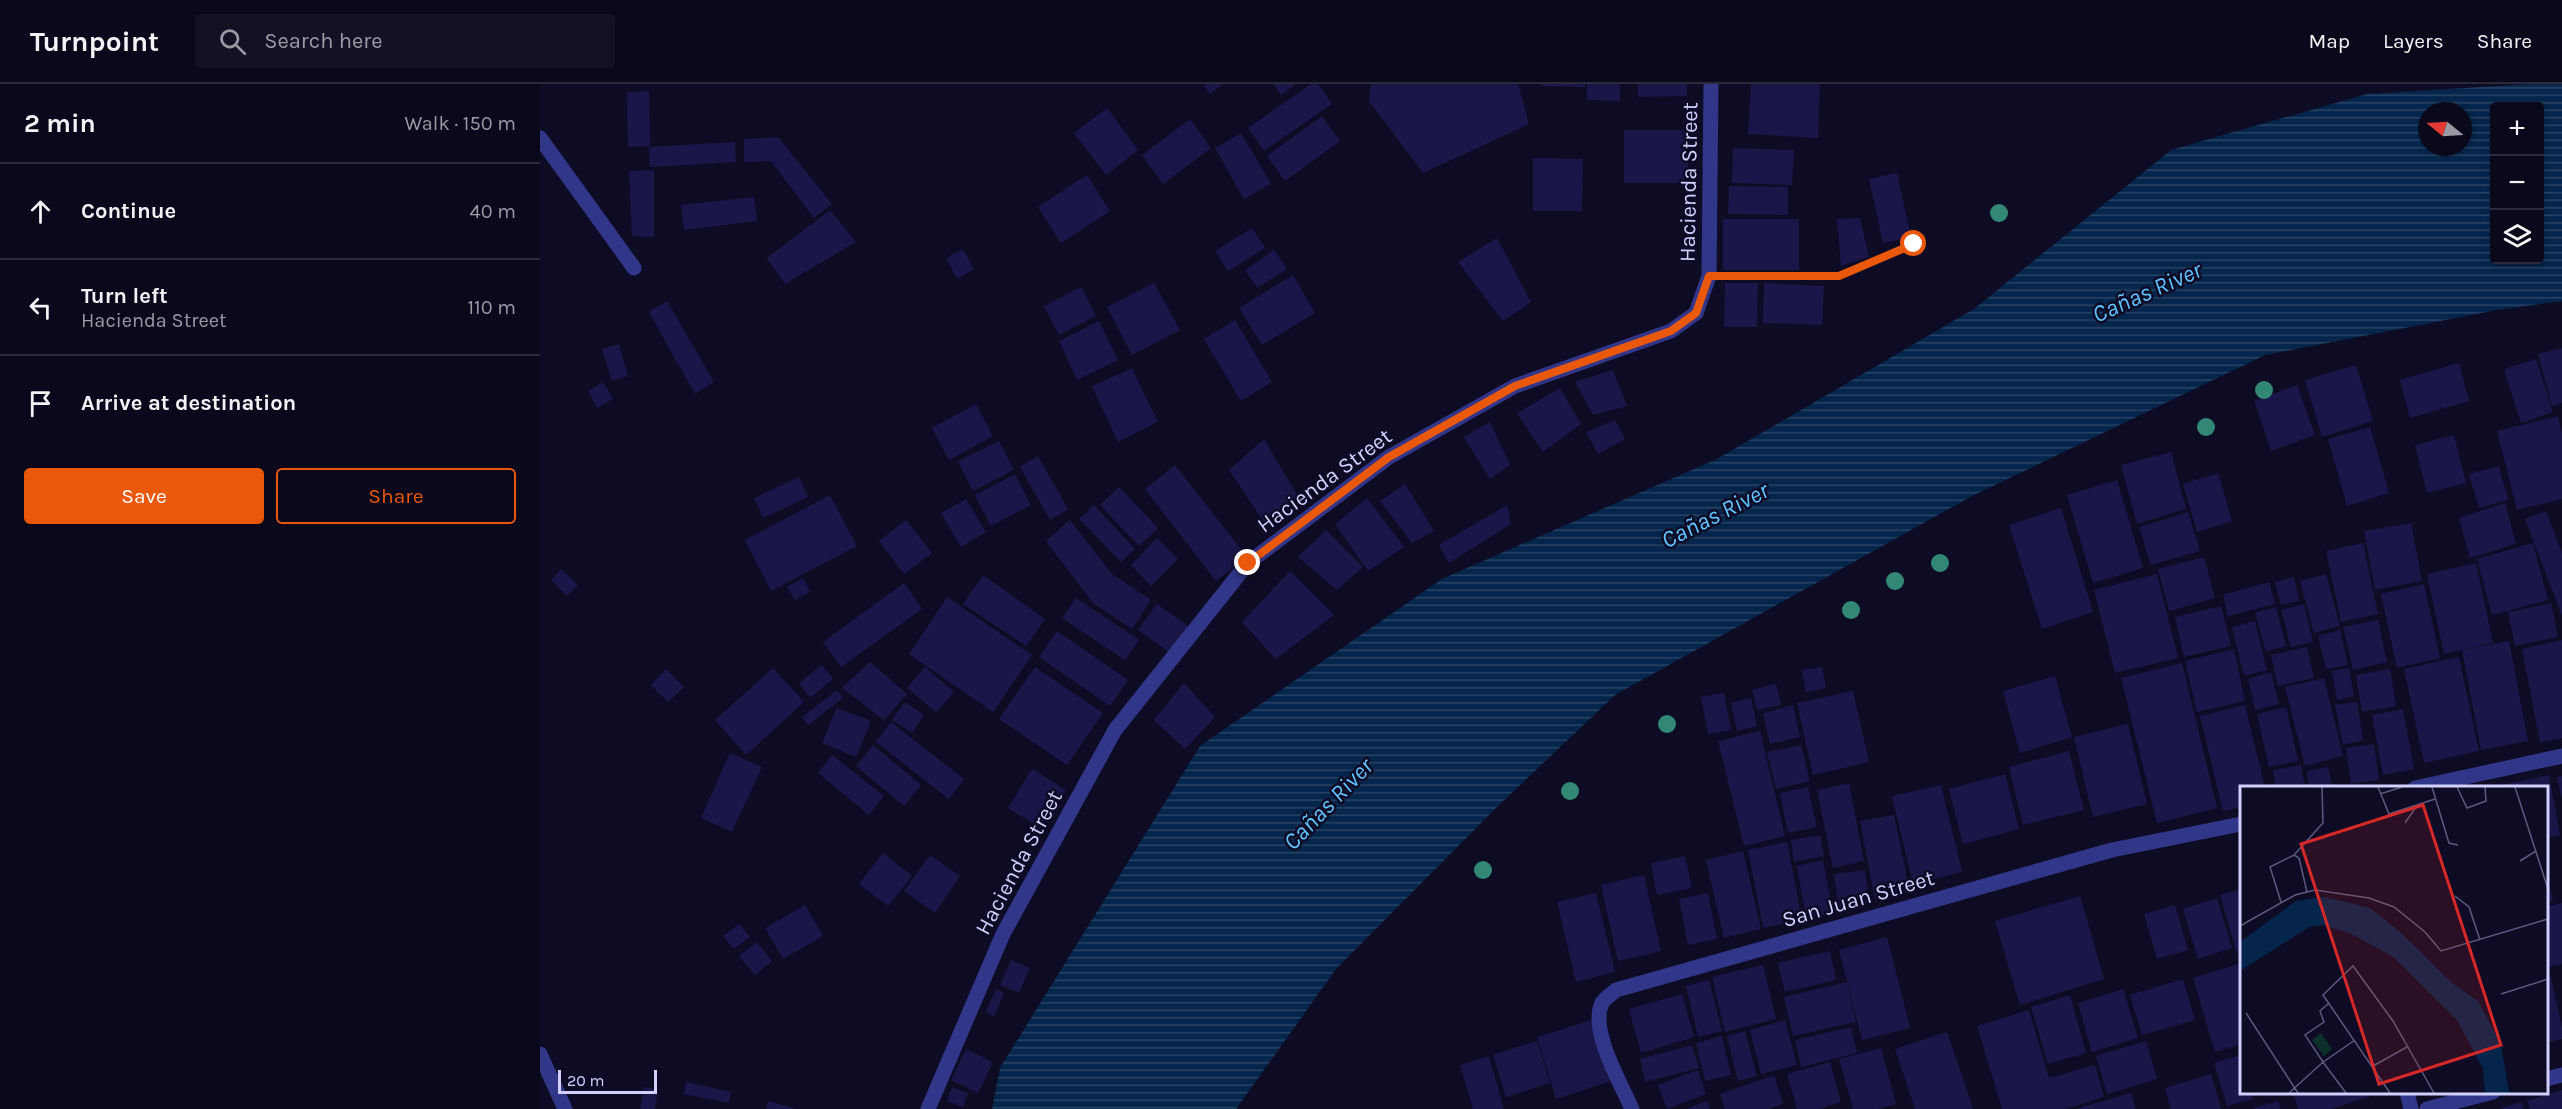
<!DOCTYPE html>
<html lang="en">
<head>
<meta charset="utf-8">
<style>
	body { margin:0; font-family:Karla,sans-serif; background:#131225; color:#f1f3f6 }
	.controls { position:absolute; right:18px; top:18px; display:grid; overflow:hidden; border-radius:6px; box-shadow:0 2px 4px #0004 }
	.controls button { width:54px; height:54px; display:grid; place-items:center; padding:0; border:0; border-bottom:2px solid #2a2a3b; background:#0a091c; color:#f1f3f6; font:30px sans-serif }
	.compass { position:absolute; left:1878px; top:18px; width:54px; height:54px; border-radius:50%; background:#0a091c; box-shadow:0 2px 4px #0004; rotate:288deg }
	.scale { position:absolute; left:18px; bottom:15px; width:99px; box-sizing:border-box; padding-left:6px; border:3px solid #d1d0ff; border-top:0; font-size:16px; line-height:21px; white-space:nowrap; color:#d1d0ff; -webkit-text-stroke:4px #0e0c25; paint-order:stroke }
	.stop { position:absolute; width:18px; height:18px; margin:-14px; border:4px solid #ea580c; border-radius:50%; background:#fff }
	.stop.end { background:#ea580c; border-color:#fff; box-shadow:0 2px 6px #0008 }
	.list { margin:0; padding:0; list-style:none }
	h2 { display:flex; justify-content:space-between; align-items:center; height:78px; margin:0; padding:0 24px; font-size:26px }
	h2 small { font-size:20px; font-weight:400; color:#999aa3 }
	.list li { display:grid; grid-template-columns:39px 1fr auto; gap:18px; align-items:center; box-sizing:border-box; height:96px; padding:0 24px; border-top:2px solid #2a2a3b }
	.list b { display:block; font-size:22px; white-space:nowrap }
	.list p { margin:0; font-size:20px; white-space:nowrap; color:#999aa3 }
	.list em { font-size:20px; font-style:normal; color:#999aa3 }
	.actions { display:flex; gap:12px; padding:18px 24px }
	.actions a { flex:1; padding:14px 0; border:2px solid #ea580c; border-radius:6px; text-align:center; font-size:21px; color:#ea580c }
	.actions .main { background:#ea580c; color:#fff }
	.icon { flex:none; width:33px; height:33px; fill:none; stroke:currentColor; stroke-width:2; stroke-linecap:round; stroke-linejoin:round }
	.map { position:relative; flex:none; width:2022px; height:1025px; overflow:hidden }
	header { display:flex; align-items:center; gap:36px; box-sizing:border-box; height:84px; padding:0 30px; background:#0a091c; border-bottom:2px solid #2a2a3b }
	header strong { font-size:28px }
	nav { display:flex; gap:33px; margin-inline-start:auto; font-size:21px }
	.search { width:420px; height:54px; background:#131225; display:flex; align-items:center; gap:15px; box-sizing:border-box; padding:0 21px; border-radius:6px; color:#999aa3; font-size:22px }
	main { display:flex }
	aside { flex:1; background:#0a091c }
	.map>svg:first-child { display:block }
</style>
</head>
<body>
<header>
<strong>Turnpoint</strong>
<div class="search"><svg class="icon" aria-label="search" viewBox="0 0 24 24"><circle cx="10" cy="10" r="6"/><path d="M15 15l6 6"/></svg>Search here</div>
<nav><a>Map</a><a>Layers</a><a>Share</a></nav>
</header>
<main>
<aside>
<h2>2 min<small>Walk · 150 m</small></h2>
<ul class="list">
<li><svg class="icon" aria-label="ahead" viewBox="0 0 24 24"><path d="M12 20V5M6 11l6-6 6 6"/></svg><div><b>Continue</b></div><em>40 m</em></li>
<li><svg class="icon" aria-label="left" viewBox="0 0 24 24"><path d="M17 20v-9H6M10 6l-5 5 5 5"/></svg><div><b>Turn left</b><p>Hacienda Street</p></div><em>110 m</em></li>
<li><svg class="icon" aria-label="arrive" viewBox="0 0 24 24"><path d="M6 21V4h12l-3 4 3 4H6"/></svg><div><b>Arrive at destination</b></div></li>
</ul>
<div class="actions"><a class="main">Save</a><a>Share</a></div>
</aside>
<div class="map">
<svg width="2022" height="1025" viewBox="0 0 2022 1025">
	<defs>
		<pattern id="water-rules" width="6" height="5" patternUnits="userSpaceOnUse" patternTransform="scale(1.5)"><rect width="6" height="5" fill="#06254a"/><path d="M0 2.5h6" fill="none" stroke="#294465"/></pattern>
	</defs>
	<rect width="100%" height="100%" fill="#0e0c25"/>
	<!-- water -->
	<path fill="url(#water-rules)" fill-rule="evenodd" d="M1990,0H2022V217L1957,226L1725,271L1432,412L1075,611L959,721L796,885L696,1025H452L460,984L660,662L902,495L1177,375L1434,225L1631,66L1827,10ZM1954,22H2000V176H1954ZM1887,27H1923V63H1887Z"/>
	<!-- building -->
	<g fill="#1b1648">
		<path d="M663,0H683L670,10Z"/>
		<path d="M733,0H756L741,11Z"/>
		<path d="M771,0H778L792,20L724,67L708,44Z"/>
		<path d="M831,0H978L989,40L883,89L829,17Z"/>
		<path d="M1001,0H1045V3L1001,2Z"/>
		<path d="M1047,0H1080V17L1047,16Z"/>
		<path d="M1098,0H1147V12L1098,13Z"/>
		<path d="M1211,0H1280L1278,54L1208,50Z"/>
		<path d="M109,7L110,62L88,63L87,8Z"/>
		<path d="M567,24L598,66L566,91L534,49Z"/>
		<path d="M782,32L800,57L745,97L727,72Z"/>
		<path d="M650,35L671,64L623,100L602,71Z"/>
		<rect x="1084" y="46" width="64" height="53"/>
		<path d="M701,49L731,100L704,115L675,64Z"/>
		<path d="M238,53L292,120L274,134L231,77L204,78V55Z"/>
		<path d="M195,58L196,78L110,83L109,63Z"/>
		<path d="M1193,64L1254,66L1252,101L1192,99Z"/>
		<path d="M993,74L1043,75L1042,127H993Z"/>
		<path d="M114,86V153L92,152L89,87Z"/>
		<path d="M1357,89L1371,153L1343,159L1329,95Z"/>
		<path d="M547,91L570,127L521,159L498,123Z"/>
		<path d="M1189,102L1248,103V131L1188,130Z"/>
		<path d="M214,113L217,137L144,146L141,121Z"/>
		<path d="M290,126L316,158L245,200L227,174Z"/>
		<path d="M1320,134L1329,173L1301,182L1297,135Z"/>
		<rect x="1183" y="135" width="76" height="51"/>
		<path d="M712,144L725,164L688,187L675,167Z"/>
		<path d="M957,154L991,218L963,237L918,178Z"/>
		<path d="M423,165L434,185L417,195L406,174Z"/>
		<path d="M734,166L747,185L717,204L705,186Z"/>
		<path d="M753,191L775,229L722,261L699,224Z"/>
		<path d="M614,199L640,246L592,271L567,223Z"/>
		<path d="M1185,199H1218L1217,243H1184Z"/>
		<path d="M1224,199L1284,202L1282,241L1223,239Z"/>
		<path d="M541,203L556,232L519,251L504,222Z"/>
		<path d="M127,217L174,298L155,310L109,228Z"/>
		<path d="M695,236L732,298L701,317L664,255Z"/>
		<path d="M559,237L578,276L537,296L519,257Z"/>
		<path d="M79,260L88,292L72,297L62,265Z"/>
		<path d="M2022,264V319L2012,322L1998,270Z"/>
		<path d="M1996,275L2013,328L1981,339L1964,285Z"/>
		<path d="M1919,279L1929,317L1870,334L1860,296Z"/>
		<path d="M1816,281L1833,337L1782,353L1765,296Z"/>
		<path d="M592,284L618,338L578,358L552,302Z"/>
		<path d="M1073,286L1087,322L1053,331L1035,298Z"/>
		<path d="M63,298L73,315L57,324L48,307Z"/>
		<path d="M1757,301L1775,351L1731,367L1714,317Z"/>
		<path d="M1020,304L1041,340L1003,368L977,329Z"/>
		<path d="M436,320L453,352L409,376L392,344Z"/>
		<path d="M2018,332L2022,349V415L1977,426L1957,347Z"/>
		<path d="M1075,336L1085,355L1058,370L1046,348Z"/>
		<path d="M950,338L970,381L950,395L924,353Z"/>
		<path d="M1830,343L1849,409L1807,422L1788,355Z"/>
		<path d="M1914,351L1926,399L1887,409L1875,361Z"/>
		<path d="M724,355L763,421L727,443L689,386Z"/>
		<path d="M459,357L474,386L433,407L418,377Z"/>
		<path d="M1631,368L1646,425L1597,440L1581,381Z"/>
		<path d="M498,372L528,425L510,436L480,383Z"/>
		<path d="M635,381L707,473L676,497L605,405Z"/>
		<path d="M1959,382L1968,416L1939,424L1929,390Z"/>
		<path d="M1678,389L1692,437L1657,448L1643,400Z"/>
		<path d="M475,390L491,421L451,442L435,411Z"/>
		<path d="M259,393L268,413L223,434L214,414Z"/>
		<path d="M1577,396L1603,484L1553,499L1527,411Z"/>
		<path d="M865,400L894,447L872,459L840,417Z"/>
		<path d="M579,403L618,444L599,462L560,421Z"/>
		<path d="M290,411L317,462L231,507L205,456Z"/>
		<path d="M827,414L864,463L828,487L795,440Z"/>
		<path d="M426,415L446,448L421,463L401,429Z"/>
		<path d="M1965,419L1976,460L1930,474L1919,434Z"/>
		<path d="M554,421L595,465L581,478L539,435Z"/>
		<path d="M967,421L971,440L909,479L899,461Z"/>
		<path d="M1521,424L1553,528L1502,545L1469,441Z"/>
		<path d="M2006,427L2022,469V532L1985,435Z"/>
		<path d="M1648,428L1660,467L1611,481L1599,443Z"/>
		<path d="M366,436L392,469L364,490L339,457Z"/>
		<path d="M530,436L572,490L611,516L592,545L553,519L506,457Z"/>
		<path d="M1871,439L1882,497L1835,506L1824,447Z"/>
		<path d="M786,446L823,483L797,506L758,473Z"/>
		<path d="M617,454L638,475L611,502L591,481Z"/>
		<path d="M1823,459L1838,530L1801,538L1786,467Z"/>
		<path d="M1993,459L2008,516L1952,531L1937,475Z"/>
		<path d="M1664,473L1675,514L1629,527L1618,485Z"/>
		<path d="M1936,479L1953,559L1904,570L1887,490Z"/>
		<path d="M21,485L38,501L27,512L11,496Z"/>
		<path d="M750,487L794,531L736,575L702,538Z"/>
		<path d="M1617,490L1638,574L1575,589L1554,506Z"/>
		<path d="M1786,490L1800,542L1774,549L1760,497Z"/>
		<path d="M443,491L505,535L486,562L423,520Z"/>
		<path d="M1754,493L1759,517L1741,521L1735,498Z"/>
		<path d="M263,494L270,508L255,516L247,503Z"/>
		<path d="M1729,498L1735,520L1688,532L1683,511Z"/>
		<path d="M364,499L382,525L301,583L283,558Z"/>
		<path d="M1884,500L1900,574L1857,584L1841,510Z"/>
		<path d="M407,513L492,571L453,628L369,570Z"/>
		<path d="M536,514L599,556L585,576L522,534Z"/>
		<path d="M2011,519L2018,553L1975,562L1968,528Z"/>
		<path d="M617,520L650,543L632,570L598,546Z"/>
		<path d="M1764,520L1773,558L1751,563L1741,526Z"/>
		<path d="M1681,522L1691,562L1644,573L1635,533Z"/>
		<path d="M1736,523L1746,562L1726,567L1715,529Z"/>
		<path d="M1838,536L1847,578L1813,586L1803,543Z"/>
		<path d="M1715,537L1727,586L1704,592L1692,543Z"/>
		<path d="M1800,546L1808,581L1786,585L1778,552Z"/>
		<path d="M517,547L588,596L570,622L499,573Z"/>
		<path d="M2022,556V654L2000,658L1982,565Z"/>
		<path d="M1969,557L1988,657L1941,666L1922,566Z"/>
		<path d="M1767,563L1774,594L1738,602L1731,571Z"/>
		<path d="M1694,565L1705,617L1657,628L1645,577Z"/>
		<path d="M1919,573L1939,667L1884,679L1864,585Z"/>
		<path d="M330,578L367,610L344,636L302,604Z"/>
		<path d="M1642,579L1677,724L1617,739L1581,594Z"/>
		<path d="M282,581L293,595L270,614L259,599Z"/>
		<path d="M385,583L414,608L396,628L367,604Z"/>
		<path d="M495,583L563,629L527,681L459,635Z"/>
		<path d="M1282,583L1286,604L1266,608L1262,586Z"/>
		<path d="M233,584L264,618L206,671L175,636Z"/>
		<path d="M1809,584L1814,612L1797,616L1792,587Z"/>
		<path d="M126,585L144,603L128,618L111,601Z"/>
		<path d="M1850,585L1856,622L1822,628L1816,591Z"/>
		<path d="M1731,588L1739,620L1715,626L1708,595Z"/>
		<path d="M1515,592L1532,653L1480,669L1463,607Z"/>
		<path d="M1784,594L1803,672L1765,682L1745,603Z"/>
		<path d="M644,599L675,633L645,665L614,636Z"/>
		<path d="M1236,600L1241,621L1217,626L1212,606Z"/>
		<path d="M297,606L303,614L268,641L262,633Z"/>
		<path d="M1313,607L1329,678L1273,691L1257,619Z"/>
		<path d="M1184,609L1191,646L1168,650L1161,613Z"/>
		<path d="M1211,614L1217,642L1197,647L1191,619Z"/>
		<path d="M365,618L384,631L372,649L352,636Z"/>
		<path d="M1817,618L1823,656L1803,661L1795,621Z"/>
		<path d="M1253,621L1260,653L1230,660L1223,629Z"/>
		<path d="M1705,621L1725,704H1701V723L1683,727L1660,632Z"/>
		<path d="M1746,623L1758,677L1729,683L1717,630Z"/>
		<path d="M297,624L331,637L316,673L282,659Z"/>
		<path d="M1863,625L1874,685L1843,691L1832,631Z"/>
		<path d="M351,638L424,695L409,715L336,658Z"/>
		<path d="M1588,640L1607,720L1553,733L1534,653Z"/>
		<path d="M1220,647L1245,752L1204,762L1178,657Z"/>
		<path d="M1834,660L1839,696L1811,700L1806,664Z"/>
		<path d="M333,661L381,701L364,722L316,682Z"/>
		<path d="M1261,661L1270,697L1236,705L1227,668Z"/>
		<path d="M1529,667L1544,726L1483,741L1469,683Z"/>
		<path d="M190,669L222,683L192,748L161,734Z"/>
		<path d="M292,671L344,712L329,731L278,689Z"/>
		<path d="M1761,681L1765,704H1736L1733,686Z"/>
		<path d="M1788,683L1792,703L1769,704L1767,687Z"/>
		<path d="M492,685L526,706L502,745L468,724Z"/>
		<path d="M1465,690L1479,745L1423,760L1409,705Z"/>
		<path d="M2009,691L2020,751L2006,754V704L1951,703Z"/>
		<path d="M2022,692V712H2021L2017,693Z"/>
		<path d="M1309,699L1324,777L1293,784L1277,706Z"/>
		<path d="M1401,701L1422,788L1373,800L1352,712Z"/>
		<path d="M1268,703L1277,743L1248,749L1240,709Z"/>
		<path d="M1354,731L1370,808L1335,815L1320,737Z"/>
		<path d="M1280,751L1284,772L1254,778L1251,756Z"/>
		<path d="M1247,758L1262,836L1223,844L1208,766Z"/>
		<path d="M1203,767L1221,845L1184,854L1166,776Z"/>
		<path d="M343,769L372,792L348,822L319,800Z"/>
		<path d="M390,771L420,792L395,829L364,807Z"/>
		<path d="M1145,772L1152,804L1117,811L1111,779Z"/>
		<path d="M1283,776L1293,829L1266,834L1257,782Z"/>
		<path d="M1325,786L1329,820L1299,824L1294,790Z"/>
		<path d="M2006,786L2013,817L2006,818Z"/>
		<path d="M1104,791L1121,867L1078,877L1061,801Z"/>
		<path d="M1701,805V869L1697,870L1680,811Z"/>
		<path d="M1056,809L1075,888L1036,898L1017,818Z"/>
		<path d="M1168,809L1177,855L1148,861L1139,815Z"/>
		<path d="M1540,812L1564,895L1480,921L1455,837Z"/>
		<path d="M1677,814L1692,864L1658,875L1643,825Z"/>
		<path d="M2022,819V880L2006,883V823Z"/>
		<path d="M265,821L283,852L243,875L225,844Z"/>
		<path d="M1635,821L1648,866L1617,875L1604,830Z"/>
		<path d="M199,840L210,853L194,865L183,852Z"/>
		<path d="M1347,853L1370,944L1322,956L1299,866Z"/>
		<path d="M217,858L232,877L215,891L199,872Z"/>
		<path d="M1290,867L1296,896L1245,908L1238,879Z"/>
		<path d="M471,876L490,884L479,909L460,901Z"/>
		<path d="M1701,879V960L1675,968L1653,894Z"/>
		<path d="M1223,881L1236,935L1185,948L1172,893Z"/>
		<path d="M2011,893L2022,943V955L2006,959V894Z"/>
		<path d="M1643,895L1655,936L1602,951L1590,911Z"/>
		<path d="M1169,896L1182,947L1158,953L1146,902Z"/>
		<path d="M1307,898L1316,938L1253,952L1244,913Z"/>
		<path d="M456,905L464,909L454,932L446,928Z"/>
		<path d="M1583,905L1598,954L1552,968L1538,919Z"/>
		<path d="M1142,910L1154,953L1101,969L1089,925Z"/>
		<path d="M1530,911L1546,969L1508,980L1491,923Z"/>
		<path d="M1489,926L1509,994L1555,981L1564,1013L1526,1025H1462L1437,942Z"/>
		<path d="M1051,936L1070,997L1016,1015L997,953Z"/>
		<path d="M1245,936L1257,981L1221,990L1210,946Z"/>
		<path d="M1311,943L1317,969L1261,983L1255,956Z"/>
		<path d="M1205,947L1217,992L1198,997L1187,952Z"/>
		<path d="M1407,948L1433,1025H1375L1355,965Z"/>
		<path d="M1182,952L1191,991L1165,997L1156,959Z"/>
		<path d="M997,957L1010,999L966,1013L953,971Z"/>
		<path d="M1606,957L1617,995L1567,1010L1556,972Z"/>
		<path d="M1152,961L1159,984L1105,998L1100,975Z"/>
		<path d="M1341,964L1356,1020L1339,1025H1313L1299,975Z"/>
		<path d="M426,965L453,978L438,1009L411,996Z"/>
		<path d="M1700,971L1701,1008H1711L1713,1015L1687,1022L1674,979Z"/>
		<path d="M949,972L964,1025H933L920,981Z"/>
		<path d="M1290,978L1301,1018L1279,1025H1257L1247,990Z"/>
		<path d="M1158,986L1166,1010L1127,1025L1118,1001Z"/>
		<path d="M1671,990L1681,1025H1631L1625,1004Z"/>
		<path d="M1234,991L1243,1020L1229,1025H1185L1180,1010Z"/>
		<path d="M146,998L191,1008L189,1019L144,1010Z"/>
		<path d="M104,1003L118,1005L115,1025H100Z"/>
		<path d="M412,1003L428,1009L423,1023L407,1017Z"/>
		<path d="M2022,1006V1025H1990L1987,1017Z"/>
		<path d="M1753,1008H1828L1829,1013L1790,1025H1758Z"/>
		<path d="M1591,1009L1596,1025H1538V1024Z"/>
		<path d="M228,1017L254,1024V1025H226Z"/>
		<path d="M1167,1017L1170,1025H1146Z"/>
		<path d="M1738,1017L1741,1025H1713V1024Z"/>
		<path d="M1982,1018L1984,1025H1961V1024Z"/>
	</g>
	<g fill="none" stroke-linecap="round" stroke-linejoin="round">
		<!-- path -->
		<path stroke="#21c2a9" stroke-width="4" stroke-dasharray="3 4.5" stroke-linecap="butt" d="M1194,192H1299L1374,161"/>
		<!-- minor -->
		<g stroke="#323689" stroke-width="15">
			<path d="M0,54L94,184"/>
			<path d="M1875,704L2022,672"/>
			<path d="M0,970L25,1025"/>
			<path d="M2006,995L2022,991"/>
			<path d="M1867,1008L1871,1025"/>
			<path d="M388,1025L463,850L575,646L708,479L849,373L975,302L1131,247L1156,229L1169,192L1171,0"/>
			<path d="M1092,1025C1081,999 1049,946 1062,919C1065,914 1072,910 1076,906L1572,766L1701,740"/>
			<path d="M1887,1025L1953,1008"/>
		</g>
	</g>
	<!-- trees -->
	<g fill="#328775">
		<circle cx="1459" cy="129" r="9"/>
		<circle cx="1724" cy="306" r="9"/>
		<circle cx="1666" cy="343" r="9"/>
		<circle cx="1400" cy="479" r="9"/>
		<circle cx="1355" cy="497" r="9"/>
		<circle cx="1311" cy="526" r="9"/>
		<circle cx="1127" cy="640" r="9"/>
		<circle cx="1030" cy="707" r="9"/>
		<circle cx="943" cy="786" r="9"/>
	</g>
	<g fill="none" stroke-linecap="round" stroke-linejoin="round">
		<!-- route -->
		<path stroke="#ea580c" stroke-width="8" d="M708,479L849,373L975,302L1131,247L1156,229L1169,192H1299L1374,160"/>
	</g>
	<g text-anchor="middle" stroke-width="5" stroke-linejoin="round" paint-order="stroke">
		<!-- street labels -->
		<g font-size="22" fill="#d1d0ff" stroke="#0e0c25">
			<text transform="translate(1148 98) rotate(-89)" y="8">Hacienda Street</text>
			<text transform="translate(784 396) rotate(-36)" y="8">Hacienda Street</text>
			<text transform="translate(478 778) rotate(-62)" y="8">Hacienda Street</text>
			<text transform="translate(1318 814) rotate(-16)" y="8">San Juan Street</text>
		</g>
		<!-- water labels -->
		<g font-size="24" font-style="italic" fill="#5ec3ff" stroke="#0e0c25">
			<text transform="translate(1607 208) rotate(-24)" y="8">Cañas River</text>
			<text transform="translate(1175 431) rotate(-27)" y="8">Cañas River</text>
			<text transform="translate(788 720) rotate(-46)" y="8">Cañas River</text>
		</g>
	</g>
	<!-- overview -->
	<g transform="translate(1700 702)">
		<rect width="308" height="308" fill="#0e0c25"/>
		<path d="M81,247L92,263L84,270L72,254Z" fill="#0e302b"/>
		<path d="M84,111L130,122L159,145L212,197L238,215L261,258L269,307H245L243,283L217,234L152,170L109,147L83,139L69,141L0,185V156L56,115Z" fill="#06254a"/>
		<path fill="none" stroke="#5c5a7c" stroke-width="1.5" d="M138,1L149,28L195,13M192,1L209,57L218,59M217,1L227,22L246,15L245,1M275,1L308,103M140,8L162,1M165,37L176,21M54,69L83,37L82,1M280,75L296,65M215,110L229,121L240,154M41,116L30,81L54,69L59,72L67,106M0,140L55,109L75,104L129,112L154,121L185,146L201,165L308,133M261,208L308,193M89,217L80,225L84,236L65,249L83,276L115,254M6,227L58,307M133,280L167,261M49,307L83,276L106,307M150,307L83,209L113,180L153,235L194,307"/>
		<path fill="#d62828" fill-opacity="0.15" stroke="#d62828" stroke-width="3" d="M183,19L261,259L139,298L61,58Z"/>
		<rect width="308" height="308" fill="none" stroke="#d1d0ff" stroke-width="3"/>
	</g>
</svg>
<div class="controls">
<button>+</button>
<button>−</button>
<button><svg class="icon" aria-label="layers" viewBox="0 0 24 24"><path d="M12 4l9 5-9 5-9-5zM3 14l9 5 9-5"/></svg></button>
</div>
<svg class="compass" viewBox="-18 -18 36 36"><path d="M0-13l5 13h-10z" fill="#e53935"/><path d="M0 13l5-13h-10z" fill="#999aa3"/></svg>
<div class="scale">20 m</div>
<div class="stop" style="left:1374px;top:160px"></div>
<div class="stop end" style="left:708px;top:479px"></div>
</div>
</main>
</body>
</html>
